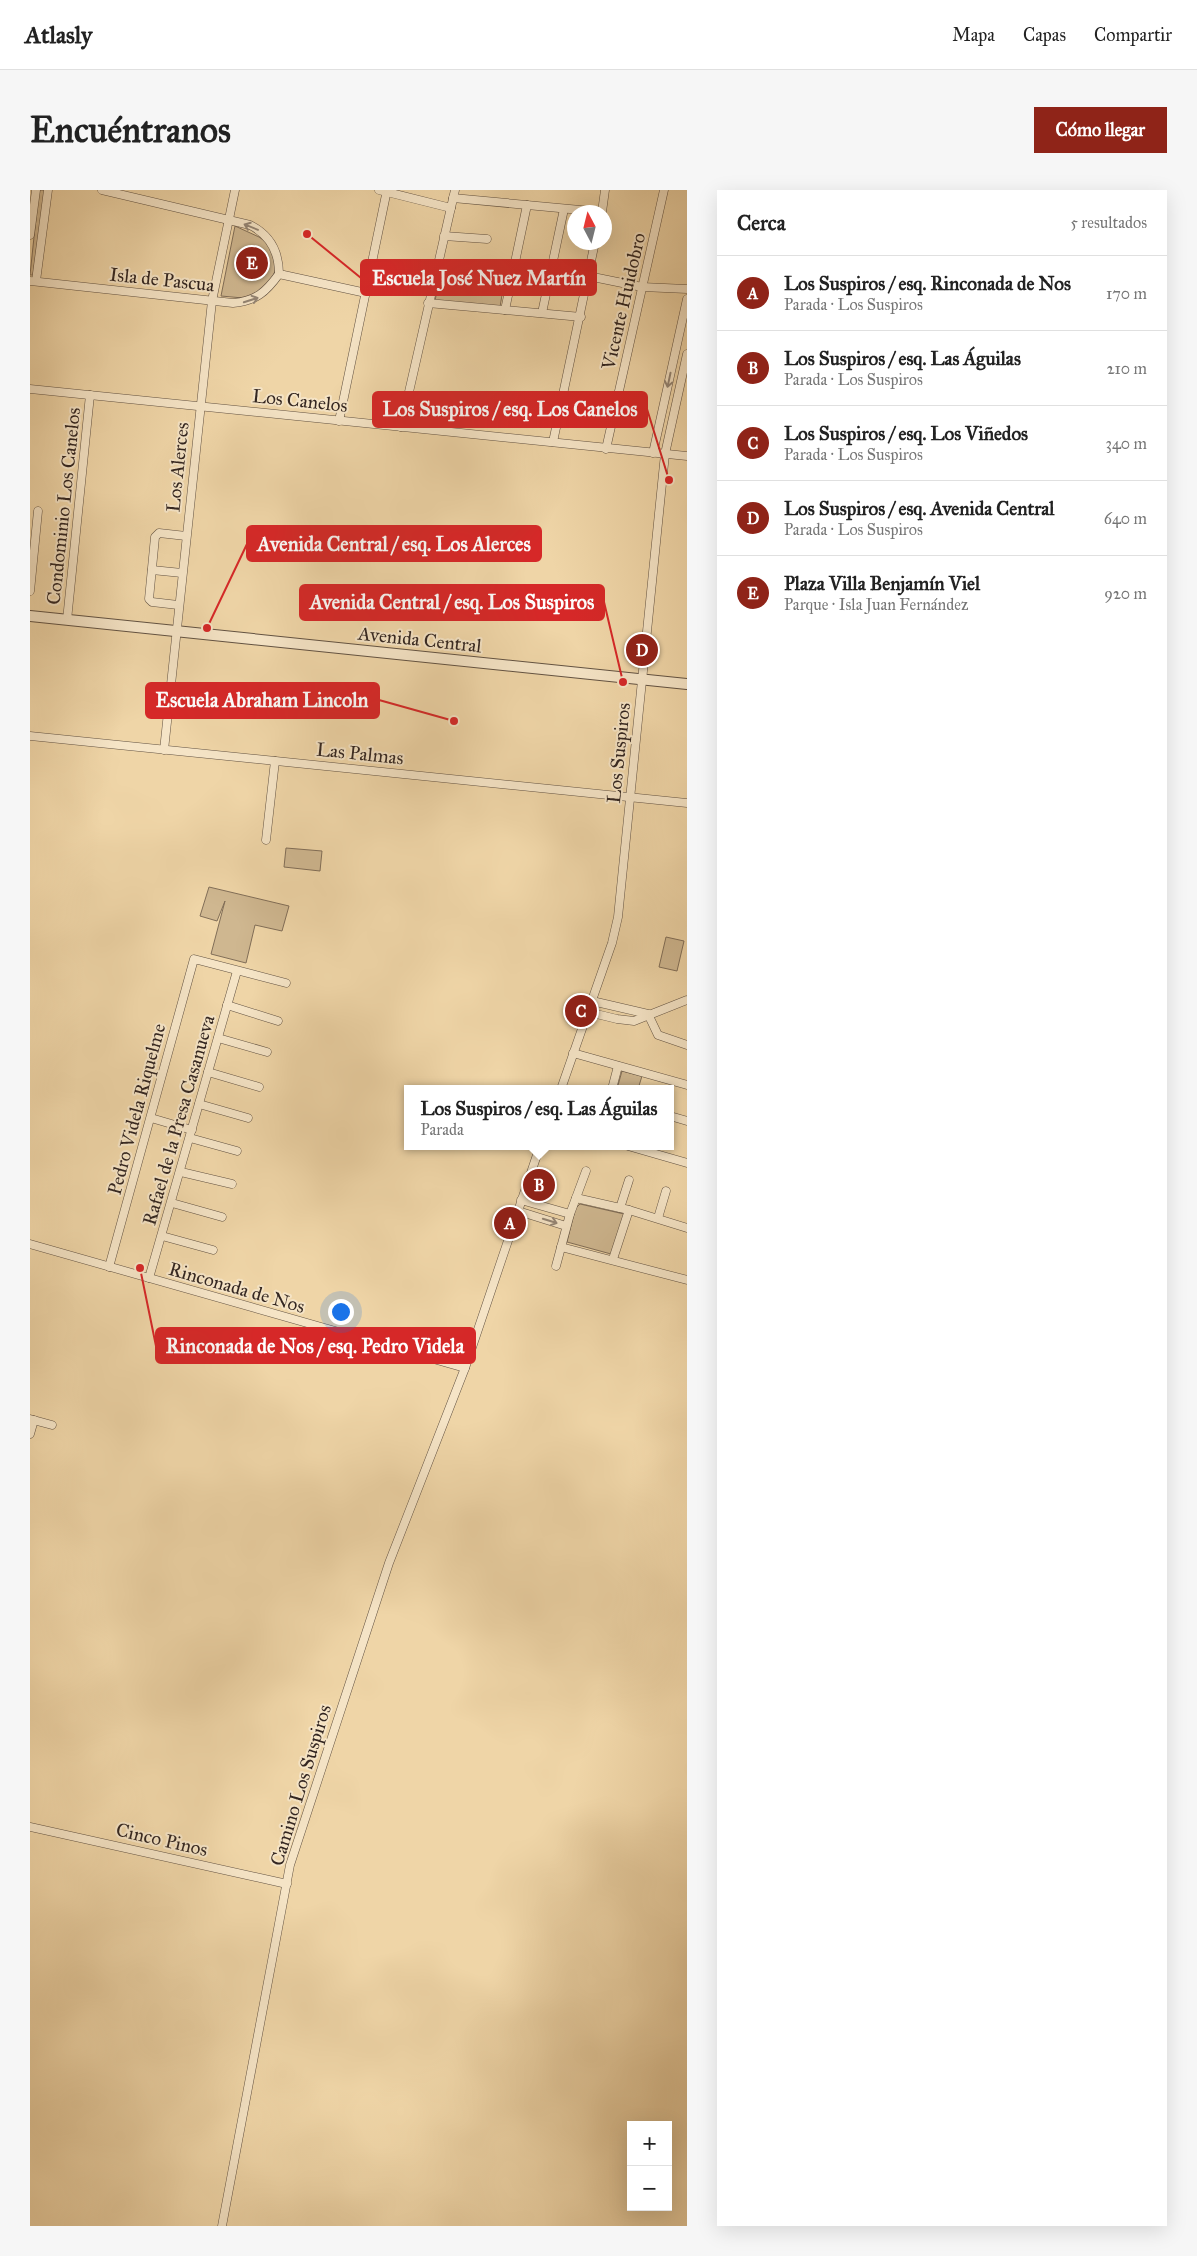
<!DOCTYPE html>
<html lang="es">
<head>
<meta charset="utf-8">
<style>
	body { margin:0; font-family:"IM FELL Great Primer",serif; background:#f6f6f6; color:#222 }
	.controls { position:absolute; right:15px; bottom:15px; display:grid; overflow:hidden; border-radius:0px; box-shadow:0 5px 20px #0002 }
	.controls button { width:45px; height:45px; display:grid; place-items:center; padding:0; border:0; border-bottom:1px solid #e0e0e0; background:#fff; color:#222; font:25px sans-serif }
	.compass { position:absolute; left:537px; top:15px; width:45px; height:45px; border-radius:50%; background:#fff; box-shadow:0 5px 20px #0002; rotate:353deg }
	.you { position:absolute; left:310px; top:1121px; width:18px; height:18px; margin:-12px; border:4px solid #fff; border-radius:50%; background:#1a73e8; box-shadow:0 0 0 8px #1a73e833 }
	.badge { display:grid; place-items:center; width:32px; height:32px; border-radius:50%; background:#8f2418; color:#fff; font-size:16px; font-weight:700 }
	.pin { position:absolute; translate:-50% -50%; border:2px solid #fff; box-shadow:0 1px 5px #0006 }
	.popup { position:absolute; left:374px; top:895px; width:270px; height:65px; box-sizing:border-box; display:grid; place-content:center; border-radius:0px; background:#fff; filter:drop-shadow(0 1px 4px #0005); font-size:16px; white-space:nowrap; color:#767676 }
	.popup b { font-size:19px; color:#222 }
	.popup::after { content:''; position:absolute; left:50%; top:100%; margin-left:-10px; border:10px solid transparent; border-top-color:#fff }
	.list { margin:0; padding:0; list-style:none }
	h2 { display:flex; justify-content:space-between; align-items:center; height:65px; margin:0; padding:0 20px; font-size:21px }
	h2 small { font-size:16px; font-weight:400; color:#767676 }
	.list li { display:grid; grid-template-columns:32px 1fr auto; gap:15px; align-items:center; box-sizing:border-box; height:75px; padding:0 20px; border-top:1px solid #e0e0e0 }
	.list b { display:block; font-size:19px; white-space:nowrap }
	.list p { margin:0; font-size:16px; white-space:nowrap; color:#767676 }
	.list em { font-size:16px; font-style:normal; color:#767676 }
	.map { position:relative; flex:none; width:657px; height:2036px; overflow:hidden; border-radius:0px }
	header { display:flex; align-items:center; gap:30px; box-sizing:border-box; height:70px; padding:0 25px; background:#fff; border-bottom:1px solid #e0e0e0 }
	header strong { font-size:24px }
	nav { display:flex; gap:28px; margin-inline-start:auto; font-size:18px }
	.intro { display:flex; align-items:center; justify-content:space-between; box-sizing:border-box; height:120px; padding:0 30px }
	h1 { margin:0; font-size:35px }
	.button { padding:12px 22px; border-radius:0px; background:#8f2418; color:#fff; font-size:18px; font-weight:700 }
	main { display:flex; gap:30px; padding:0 30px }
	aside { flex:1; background:#fff; border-radius:0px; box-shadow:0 5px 20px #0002 }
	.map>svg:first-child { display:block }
</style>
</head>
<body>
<header>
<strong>Atlasly</strong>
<nav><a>Mapa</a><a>Capas</a><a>Compartir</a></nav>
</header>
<div class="intro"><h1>Encuéntranos</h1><a class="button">Cómo llegar</a></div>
<main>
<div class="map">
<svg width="657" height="2036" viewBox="0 0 657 2036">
	<rect width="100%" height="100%" fill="#efd5a7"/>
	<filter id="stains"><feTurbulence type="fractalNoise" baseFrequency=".004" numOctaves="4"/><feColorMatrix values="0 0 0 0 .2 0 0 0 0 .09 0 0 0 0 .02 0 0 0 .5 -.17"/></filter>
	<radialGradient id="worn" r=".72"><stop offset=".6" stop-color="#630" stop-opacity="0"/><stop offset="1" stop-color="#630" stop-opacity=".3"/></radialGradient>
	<!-- green -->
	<g fill="#cfb790" stroke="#816e58">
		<path d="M9,0H15L3,85H0Z"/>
		<path d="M205,36L229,47L236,52L241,59L246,78L242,89L225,106L213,108L191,106Z"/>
		<path d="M410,85L474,93L470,117L405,111Z"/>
		<path d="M256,658L292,661L290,681L254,677Z"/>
		<path d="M179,697L259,716L252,741L225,735L216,773L181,764L195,711L187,731L170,726Z"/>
		<path d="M636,747L654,751L647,781L629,777Z"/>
		<path d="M592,881L612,886L608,899H587Z"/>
		<path d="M550,1014L594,1024L581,1064L537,1052L545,1019Z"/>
	</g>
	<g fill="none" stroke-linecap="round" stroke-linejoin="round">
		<defs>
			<g id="minor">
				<path d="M72,0L220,35C240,45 249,62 249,84"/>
				<path d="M349,0L421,18"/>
				<path d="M423,8L572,22L575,0"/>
				<path d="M0,45L6,0"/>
				<path d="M414,46L457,49"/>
				<path d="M406,80L452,85"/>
				<path d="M249,84L336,103"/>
				<path d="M558,86L612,97L657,99"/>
				<path d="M0,91L203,113C226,111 236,102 249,84"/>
				<path d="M6,91L18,0"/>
				<path d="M398,113L551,127"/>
				<path d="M475,120L497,15"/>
				<path d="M512,123L534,19"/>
				<path d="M0,199L657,266"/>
				<path d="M309,231L357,0"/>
				<path d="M371,237L425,0"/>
				<path d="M523,252L565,52"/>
				<path d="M576,259L634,0"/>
				<path d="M623,263L657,109"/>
				<path d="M122,380L152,383"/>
				<path d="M0,401L8,321"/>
				<path d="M148,415L122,412L119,409L125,347L129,343L156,346"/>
				<path d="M37,430L60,205"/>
				<path d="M0,546L657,613"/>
				<path d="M134,560L182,111L205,0"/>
				<path d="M236,650L245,571"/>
				<path d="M562,811L618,824"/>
				<path d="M197,815L248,831"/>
				<path d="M558,822L587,829L604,831L657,810"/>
				<path d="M618,824L628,845L657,855"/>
				<path d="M188,848L237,862"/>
				<path d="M543,863L657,895"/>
				<path d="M178,882L229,897"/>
				<path d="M531,899L582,753L588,727L635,264L657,164"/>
				<path d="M582,899L588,876"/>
				<path d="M169,914L218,928"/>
				<path d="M640,926L657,931"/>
				<path d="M121,928L162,940"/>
				<path d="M160,948L207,961"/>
				<path d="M598,956L657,973"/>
				<path d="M151,982L202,994"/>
				<path d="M546,1008L599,1020L657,1038"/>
				<path d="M491,1010L540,1024"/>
				<path d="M142,1013L192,1027"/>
				<path d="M590,1018L599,990"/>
				<path d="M488,1021L536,1036"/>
				<path d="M628,1028L636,1001"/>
				<path d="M132,1046L183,1060"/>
				<path d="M0,1054L435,1178"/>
				<path d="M531,1057L657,1090"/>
				<path d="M583,1069L599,1020"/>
				<path d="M526,1076L540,1024L556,981"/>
				<path d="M79,1077L164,769L256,793"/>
				<path d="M119,1088L207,781"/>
				<path d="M0,1229L22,1235"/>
				<path d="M0,1244L4,1230"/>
				<path d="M0,1637L257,1694"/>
				<path d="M192,2036L260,1675L359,1373L435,1178L510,956"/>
			</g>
			<path id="tertiary" d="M0,426L657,494"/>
		</defs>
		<!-- minor casing -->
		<use href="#minor" stroke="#625242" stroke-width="9"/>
		<!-- tertiary casing -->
		<use href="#tertiary" stroke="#625242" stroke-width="12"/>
		<!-- minor -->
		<use href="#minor" stroke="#f5e4c6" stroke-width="8"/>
		<!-- tertiary -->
		<use href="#tertiary" stroke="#f5e4c6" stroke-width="10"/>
	</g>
	<!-- one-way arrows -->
	<defs><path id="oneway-shaft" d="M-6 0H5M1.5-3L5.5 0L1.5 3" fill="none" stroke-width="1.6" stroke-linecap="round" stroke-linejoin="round" transform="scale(1.25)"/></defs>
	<g stroke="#948574">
		<use href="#oneway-shaft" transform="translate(221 37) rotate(-158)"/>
		<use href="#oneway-shaft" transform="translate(221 110) rotate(-18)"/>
		<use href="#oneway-shaft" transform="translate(639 190) rotate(102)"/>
		<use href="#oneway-shaft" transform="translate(520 1031) rotate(17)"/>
	</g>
	<g text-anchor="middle" stroke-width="4" stroke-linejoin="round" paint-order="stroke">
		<!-- street labels -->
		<g font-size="19" fill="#332621" stroke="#f5e4c6">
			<text transform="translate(132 89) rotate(6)" y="7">Isla de Pascua</text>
			<text transform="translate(593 111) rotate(-77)" y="7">Vicente Huidobro</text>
			<text transform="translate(270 210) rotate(6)" y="7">Los Canelos</text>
			<text transform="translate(147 277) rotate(-84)" y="7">Los Alerces</text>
			<text transform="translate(33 316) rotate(-84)" y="7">Condominio Los Canelos</text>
			<text transform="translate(390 449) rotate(6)" y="7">Avenida Central</text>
			<text transform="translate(330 563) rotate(6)" y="7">Las Palmas</text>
			<text transform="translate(588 563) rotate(-84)" y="7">Los Suspiros</text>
			<text transform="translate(106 919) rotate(-75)" y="7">Pedro Videla Riquelme</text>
			<text transform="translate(148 930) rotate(-74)" y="7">Rafael de la Presa Casanueva</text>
			<text transform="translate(207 1097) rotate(16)" y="7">Rinconada de Nos</text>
			<text transform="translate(270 1595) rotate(-73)" y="7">Camino Los Suspiros</text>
			<text transform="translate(132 1649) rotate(13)" y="7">Cinco Pinos</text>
		</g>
	</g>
	<!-- callouts -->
	<path fill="none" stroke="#d62828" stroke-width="2" d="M277 44L331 88M639 290L617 219M177 438L217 354M593 492L574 412M424 531L349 510M110 1078L126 1156"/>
	<g fill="#d62828" stroke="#f5e4c6" stroke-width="2">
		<circle cx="277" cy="44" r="5"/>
		<circle cx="639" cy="290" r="5"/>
		<circle cx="177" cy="438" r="5"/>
		<circle cx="593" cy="492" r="5"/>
		<circle cx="424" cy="531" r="5"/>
		<circle cx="110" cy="1078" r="5"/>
	</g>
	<g fill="#d62828" stroke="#d62828" stroke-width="2">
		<rect x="331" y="70" width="235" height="35" rx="5"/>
		<rect x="343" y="202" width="274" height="35" rx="5"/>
		<rect x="217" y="336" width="294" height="35" rx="5"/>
		<rect x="270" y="395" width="304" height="35" rx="5"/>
		<rect x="116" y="493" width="233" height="35" rx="5"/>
		<rect x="126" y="1138" width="319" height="35" rx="5"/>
	</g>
	<g font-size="20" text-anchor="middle" font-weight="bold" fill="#fff">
		<text x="449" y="95">Escuela José Nuez Martín</text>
		<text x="480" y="226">Los Suspiros / esq. Los Canelos</text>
		<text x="364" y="361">Avenida Central / esq. Los Alerces</text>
		<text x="422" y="419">Avenida Central / esq. Los Suspiros</text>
		<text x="232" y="517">Escuela Abraham Lincoln</text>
		<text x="285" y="1163">Rinconada de Nos / esq. Pedro Videla</text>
	</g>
	<rect width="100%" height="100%" filter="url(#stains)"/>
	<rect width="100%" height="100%" fill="url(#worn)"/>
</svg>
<div class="controls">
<button>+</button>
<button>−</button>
</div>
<svg class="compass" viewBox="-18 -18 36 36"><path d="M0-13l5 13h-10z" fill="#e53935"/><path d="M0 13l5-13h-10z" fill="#767676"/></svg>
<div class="you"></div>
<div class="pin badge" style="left:480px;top:1033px">A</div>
<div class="pin badge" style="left:509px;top:995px">B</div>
<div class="popup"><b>Los Suspiros / esq. Las Águilas</b>Parada</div>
<div class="pin badge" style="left:551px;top:821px">C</div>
<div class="pin badge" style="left:612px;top:460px">D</div>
<div class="pin badge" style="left:222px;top:73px">E</div>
</div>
<aside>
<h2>Cerca<small>5 resultados</small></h2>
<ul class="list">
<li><span class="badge">A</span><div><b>Los Suspiros / esq. Rinconada de Nos</b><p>Parada · Los Suspiros</p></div><em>170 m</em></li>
<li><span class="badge">B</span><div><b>Los Suspiros / esq. Las Águilas</b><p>Parada · Los Suspiros</p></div><em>210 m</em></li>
<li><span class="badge">C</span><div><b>Los Suspiros / esq. Los Viñedos</b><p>Parada · Los Suspiros</p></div><em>340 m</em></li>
<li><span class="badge">D</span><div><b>Los Suspiros / esq. Avenida Central</b><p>Parada · Los Suspiros</p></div><em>640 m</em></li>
<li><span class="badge">E</span><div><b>Plaza Villa Benjamín Viel</b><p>Parque · Isla Juan Fernández</p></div><em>920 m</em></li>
</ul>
</aside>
</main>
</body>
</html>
